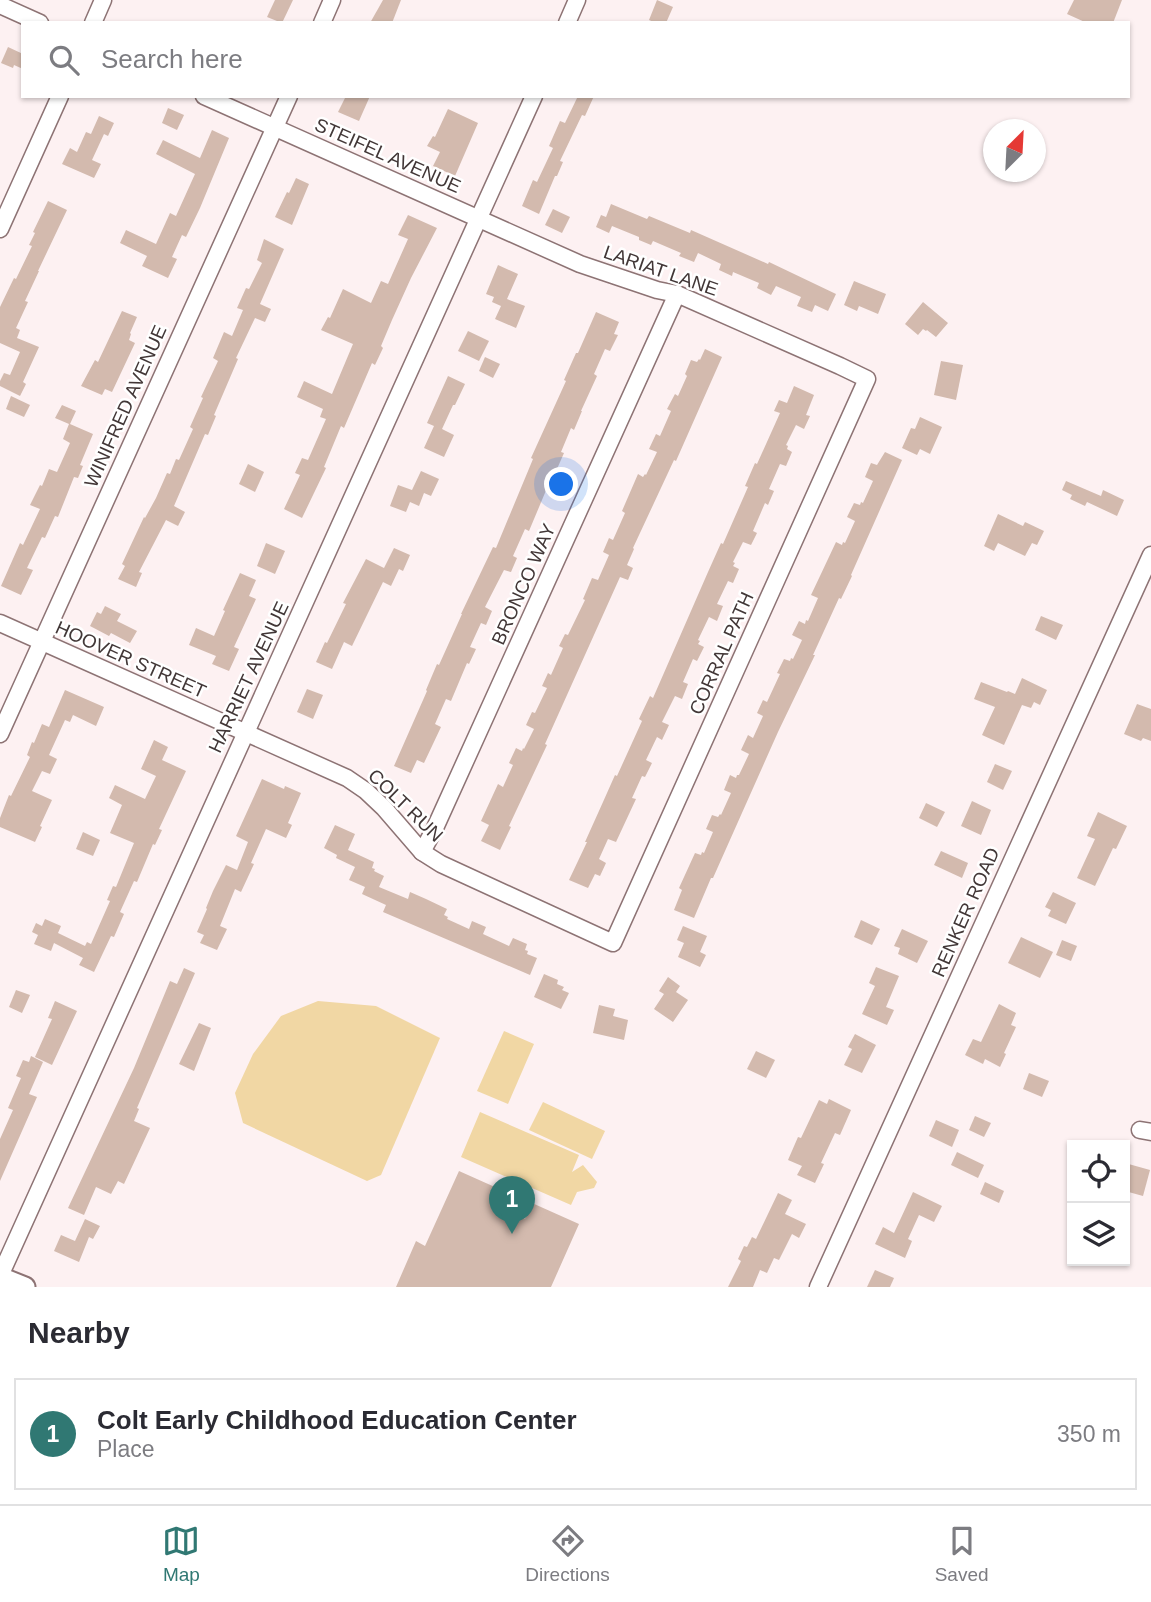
<!DOCTYPE html>
<html lang="en">
<head>
<meta charset="utf-8">
<style>
	body { margin:0; font-family:Arial,sans-serif; background:#f7f7f7; color:#2b2b33 }
	.controls { position:absolute; right:21px; bottom:21px; display:grid; overflow:hidden; border-radius:0px; box-shadow:0 2px 5px #0004 }
	.controls button { width:63px; height:63px; display:grid; place-items:center; padding:0; border:0; border-bottom:2px solid #e1e1e2; background:#fff; color:#2b2b33; font:35px sans-serif }
	.compass { position:absolute; left:983px; top:119px; width:63px; height:63px; border-radius:50%; background:#fff; box-shadow:0 2px 5px #0004; rotate:24deg }
	.you { position:absolute; left:562px; top:485px; width:24px; height:24px; margin:-18px; border:5px solid #fff; border-radius:50%; background:#1a73e8; box-shadow:0 0 0 10px #1a73e833 }
	.badge { display:grid; place-items:center; width:46px; height:46px; border-radius:50%; background:#307873; color:#fff; font-size:23px; font-weight:700 }
	.pin { position:absolute; translate:-50% -58px; filter:drop-shadow(0 2px 4px #0008) }
	.pin::after { content:''; position:absolute; top:37px; width:24px; height:21px; background:inherit; clip-path:polygon(0 0,100% 0,50% 100%) }
	.list { margin:0; padding:0; list-style:none }
	h2 { display:flex; justify-content:space-between; align-items:center; height:91px; margin:0; padding:0 28px; font-size:30px }
	h2 small { font-size:23px; font-weight:400; color:#7c7c81 }
	.list li { display:grid; grid-template-columns:46px 1fr auto; gap:21px; align-items:center; box-sizing:border-box; height:112px; margin:0 14px 14px; padding:0 14px; border:2px solid #e1e1e2; border-radius:0px }
	.list b { display:block; font-size:26px; white-space:nowrap }
	.list p { margin:0; font-size:23px; white-space:nowrap; color:#7c7c81 }
	.list em { font-size:23px; font-style:normal; color:#7c7c81 }
	.icon { flex:none; width:38px; height:38px; fill:none; stroke:currentColor; stroke-width:2; stroke-linecap:round; stroke-linejoin:round }
	.map { position:relative; flex:none; width:1151px; height:1287px; overflow:hidden }
	.search { position:absolute; background:#fff; box-shadow:0 2px 5px #0004; left:21px; right:21px; top:21px; height:77px; display:flex; align-items:center; gap:18px; box-sizing:border-box; padding:0 24px; border-radius:0px; color:#7c7c81; font-size:26px }
	.sheet { height:217px; background:#fff }
	nav { display:flex; justify-content:space-around; align-items:center; box-sizing:border-box; height:98px; border-top:2px solid #e1e1e2; background:#fff; font-size:19px; color:#7c7c81 }
	nav a { display:grid; justify-items:center; gap:4px }
	nav .on { color:#307873 }
	.map>svg:first-child { display:block }
</style>
</head>
<body>
<div class="map">
<svg width="1151" height="1287" viewBox="0 0 1151 1287">
	<rect width="100%" height="100%" fill="#fdf1f2"/>
	<!-- green -->
	<g fill="#f1d7a4">
		<path d="M318,1001L376,1006L440,1038L381,1175L367,1181L243,1123L235,1093L253,1054L281,1016Z"/>
		<path d="M504,1031L534,1044L508,1104L477,1091Z"/>
		<path d="M543,1102L605,1131L592,1159L529,1130Z"/>
		<path d="M480,1112L579,1155L572,1172L583,1165L597,1182L594,1188L577,1192L571,1205L461,1157Z"/>
	</g>
	<!-- building -->
	<g fill="#d3baae">
		<path d="M275,0H293L282,23L267,17Z"/>
		<path d="M383,0H401L392,23H370Z"/>
		<path d="M657,0L673,7L666,23H656L649,20Z"/>
		<path d="M1074,0H1122L1113,23H1087L1067,14Z"/>
		<path d="M8,47L23,54V69L14,65L13,68L1,63Z"/>
		<path d="M346,96H370L359,121L338,112Z"/>
		<path d="M578,96H594L585,116L582,115L560,161L563,162L557,176H555L539,214L522,206L533,180L537,182L553,148L549,146L560,121L565,123Z"/>
		<path d="M168,108L184,115L177,130L162,123Z"/>
		<path d="M448,109L478,123L455,176L433,166L440,152L427,146L433,136L435,137Z"/>
		<path d="M99,116L114,123L108,136L104,134L92,160L101,164L94,178L62,164L70,148L77,152L86,132L91,134Z"/>
		<path d="M212,130L229,138L200,208L186,237L182,235L172,257L177,259L168,278L142,266L147,256L120,243L126,230L156,244L170,213L176,216L195,174L156,154L163,140L200,158Z"/>
		<path d="M296,178L309,184L292,225L275,217L287,192L289,193Z"/>
		<path d="M48,201L67,210L38,271H39L25,301L28,302L16,328L20,330L17,338L39,347L23,382L26,384L20,396L0,386V381L4,373L10,375L20,352L0,343V307L14,278L16,279L32,246L29,245L35,233L33,232Z"/>
		<path d="M611,204L647,219L649,216L690,233L691,230L768,264L769,262L836,294L828,311L815,305L812,312L797,306L801,297L776,286L771,295L757,288L759,283L733,272L732,276L719,270L721,264L698,253L694,262L679,256L681,253L653,241L651,245L639,240V237L612,226L609,233L596,227L601,215L606,217Z"/>
		<path d="M553,209L570,217L562,233L545,225Z"/>
		<path d="M408,215L437,228L411,278L392,320L381,346L383,348L375,365L372,363L344,428L341,426L324,467L326,468L302,518L284,509L300,475L295,473L302,458L308,460L326,419L320,417L323,409L297,397L304,381L332,394L353,344L321,330L328,317L330,318L343,289L371,303L381,281L388,284L408,239L398,235Z"/>
		<path d="M264,239L284,249L260,304L271,309L265,322L255,318L236,358L238,359L214,415L216,416L208,435L205,434L174,506L185,512L178,526L166,520L139,572L142,573L136,587L118,579L125,566L122,564L144,517L145,518L156,498L167,473L170,474L176,459L179,460L193,429L190,427L203,398L201,397L218,361L213,358L224,332L232,336L243,310L237,308L246,288L249,289L262,263L257,260Z"/>
		<path d="M498,265L518,274L507,299L525,306L516,328L495,319L501,306L492,302L494,297L486,294Z"/>
		<path d="M854,281L886,294L878,314L859,306L857,311L844,305Z"/>
		<path d="M923,302L948,323L936,337L927,330L926,331L923,329L918,335L905,324Z"/>
		<path d="M122,311L137,317L130,333L131,334L129,340L135,343L112,392L105,389L102,395L81,386L95,360L98,362Z"/>
		<path d="M596,312L619,322L614,334L618,335L610,351L605,349L594,374L597,376L581,411H582L574,430L571,428L561,452L564,453L557,469H555L529,531L525,529L513,556L517,558L511,572L504,570L485,607L492,611L486,625L481,623L470,647L476,649L469,664L467,663L451,701L446,699L435,724L441,727L424,763L417,760L411,773L394,766L427,691L426,690L437,664L439,665L462,614H461L493,547L496,548L533,459L531,458L566,381L564,380L576,353H578Z"/>
		<path d="M468,331L489,341L479,361L458,351Z"/>
		<path d="M705,349L722,357L676,461L674,460L633,548L634,549L627,565L633,568L628,580L620,577L545,744L547,745L509,826L511,827L500,850L481,841L489,825L481,821L498,784L503,787L513,765L509,763L516,748L522,751L523,748L524,749L534,729L526,725L532,712L535,713L547,688L542,686L548,673L551,675L563,648L559,646L565,634L568,635L585,600L583,599L592,578L598,580L609,555L603,552L609,538L613,540L625,513L622,511L638,474L643,477L645,474L646,475L657,452L649,449L656,434L660,436L671,411L667,409L675,394L678,396L687,376L685,374L691,360L697,362L699,359L700,360Z"/>
		<path d="M485,357L500,364L493,378L479,371Z"/>
		<path d="M941,361L963,365L956,400L934,395Z"/>
		<path d="M448,376L465,384L455,405H453L442,429L454,435L444,457L424,448L434,426L427,423Z"/>
		<path d="M794,386L814,395L806,415L810,416L804,429L796,425L786,445L788,446L787,449L792,452L786,466L780,464L769,489L774,491L768,505L765,503L753,531L757,533L751,545L743,542L733,562L735,563L733,566L739,569L733,583L728,581L717,604L723,606L717,621L709,617L698,640L700,641L698,644L704,647L697,661L693,659L683,682L688,684L682,699L675,696L662,722L669,725L662,740L657,737L646,760L652,763L645,777L642,776L632,798L636,799L616,842L608,839L599,859L606,863L600,876L595,874L588,888L569,880L587,842H585L603,802L615,775L617,776L642,721L639,719L650,696L653,698L708,572L721,543L723,544L748,487L745,486L755,463L757,464L780,413L774,411L779,400L787,403Z"/>
		<path d="M11,396L30,405L24,417L6,409Z"/>
		<path d="M62,405L76,411L70,424L93,434L80,465L83,466L78,478L74,477L58,517L55,516L45,538L42,537L27,568L33,570L21,595L1,586L20,543L23,545L40,509L30,505L40,485L42,486L49,469L57,472L70,443L63,439L69,424L55,418Z"/>
		<path d="M920,417L942,427L930,454L920,449L917,455L902,448L911,428L915,429Z"/>
		<path d="M885,452L902,460L851,575L852,576L841,599L839,598L813,655H815L778,732L713,878H711L694,918L674,910L682,890L679,888L695,853L701,855L702,852L704,853L713,832L706,829L712,815L718,817L720,814L721,815L731,793L724,790L730,775L736,778L737,775H739L749,754L741,750L748,735L753,738L763,716L757,713L763,700L767,702L780,674L777,673L784,659L790,661L791,658L793,659L802,640L792,635L799,621L805,624L806,620L808,621L818,598L811,595L820,576L836,542L842,545L843,542L845,543L855,521L847,517L854,503L860,505L861,502L863,503L873,481L865,477L871,463L877,465Z"/>
		<path d="M248,464L264,472L255,492L239,484Z"/>
		<path d="M421,471L439,479L431,496L424,493L419,506L410,502L406,512L390,506L398,485L412,490Z"/>
		<path d="M1066,481L1101,496L1103,490L1124,500L1117,516L1087,502L1085,506L1070,499L1072,495L1062,490Z"/>
		<path d="M998,514L1023,526L1025,522L1044,531L1037,545L1032,543L1025,556L998,543L994,551L984,546Z"/>
		<path d="M266,543L285,551L275,574L257,566Z"/>
		<path d="M394,548L410,555L403,571L399,569L391,586L383,582L352,646L344,642L332,669L316,662L325,642L327,643L346,604L343,603L366,559L384,568Z"/>
		<path d="M240,573L256,580L249,596L256,599L234,647L239,649L229,671L212,664L216,656L189,645L196,628L214,636L225,611L223,610Z"/>
		<path d="M105,606L121,614L117,621L137,631L130,643L111,633L109,636L90,626L97,612L101,614Z"/>
		<path d="M1041,616L1063,625L1056,640L1035,630Z"/>
		<path d="M1022,678L1047,690L1040,705L1034,702L1031,708L1022,705L1004,745L982,735L995,707L974,699L981,682L1007,692L1008,691L1015,694Z"/>
		<path d="M307,689L323,695L313,719L297,712Z"/>
		<path d="M65,690L104,707L96,726L73,715L70,722L65,720L49,755L57,759L50,774L42,771L32,791L52,800L40,826L42,827L35,842L0,827V818L9,795L11,796L30,757L27,755L32,742L34,743L42,724L49,727Z"/>
		<path d="M1137,704L1151,709V741L1143,738L1141,741L1124,734Z"/>
		<path d="M154,740L168,747L162,760L186,771L159,829L162,830L155,845L153,844L137,882L134,881L120,912L124,914L114,937L111,936L94,972L79,965L83,958L54,943L51,951L34,944L38,935L32,932L36,923L42,926L45,919L61,926L58,933L85,946L87,942L91,944L110,901L107,900L113,886L116,887L134,843L110,833L122,805L109,798L115,785L145,799L156,776L141,769Z"/>
		<path d="M995,764L1012,771L1003,790L987,782Z"/>
		<path d="M262,779L284,789L285,786L301,793L288,823L292,825L286,838L266,829L251,863L254,864L241,892L235,889L220,926L227,929L217,950L200,943L204,935L197,932L207,909L206,908L213,891L226,865L237,870L248,842L236,836Z"/>
		<path d="M972,801L991,810L981,835L961,826Z"/>
		<path d="M926,803L945,812L937,827L919,818Z"/>
		<path d="M1098,812L1127,826L1116,849L1113,848L1095,886L1077,878L1095,839L1087,836Z"/>
		<path d="M335,825L355,834L348,850L374,862L372,868L375,869L374,871L384,876L379,887L408,899L410,892L426,899L447,909L444,915L448,917L447,919L469,929L472,921L486,927L483,934L509,946L513,938L527,944L525,950L528,951L527,954L537,958L530,975L383,912L386,905L362,894L365,887L349,880L355,867L336,858L337,855L324,848Z"/>
		<path d="M83,832L100,840L93,856L76,849Z"/>
		<path d="M941,851L968,863L962,878L934,865Z"/>
		<path d="M1053,892L1076,903L1066,924L1048,916L1051,910L1045,907Z"/>
		<path d="M861,920L880,929L872,945L854,937Z"/>
		<path d="M683,926L707,936L700,952L706,955L700,967L678,957L684,943L677,940Z"/>
		<path d="M902,929L928,941L917,963L898,954L900,948L894,946Z"/>
		<path d="M1021,937L1053,952L1040,978L1008,963Z"/>
		<path d="M1062,940L1077,946L1071,961L1056,955Z"/>
		<path d="M876,967L899,976L886,1007L894,1010L887,1025L862,1014L875,986L869,983Z"/>
		<path d="M184,968L195,973L137,1108L139,1109L134,1121L150,1128L124,1184L118,1181L111,1194L96,1187L84,1215L68,1208L134,1068L170,981L177,984Z"/>
		<path d="M544,974L558,980L557,984L564,987L562,990L569,993L561,1009L534,997Z"/>
		<path d="M668,977L680,986L676,992L688,1000L673,1022L654,1009L664,994L659,991Z"/>
		<path d="M16,990L30,995L22,1013L9,1007Z"/>
		<path d="M55,1001L77,1011L52,1065L35,1057L52,1019L48,1018Z"/>
		<path d="M999,1004L1016,1013L1011,1025L1016,1027L1004,1053L1006,1054L1000,1067L985,1059L983,1064L965,1055L973,1039L981,1042Z"/>
		<path d="M599,1005L615,1009L613,1016L628,1020L624,1040L593,1033Z"/>
		<path d="M199,1023L211,1028L194,1071L179,1064Z"/>
		<path d="M855,1034L876,1045L862,1073L844,1065L852,1049L848,1047Z"/>
		<path d="M756,1051L775,1060L766,1078L747,1069Z"/>
		<path d="M31,1056L43,1062L29,1094L37,1097L0,1181V1139L13,1110L8,1108L21,1078L16,1076L23,1060L29,1062Z"/>
		<path d="M1029,1073L1049,1081L1042,1097L1023,1089Z"/>
		<path d="M829,1099L851,1110L840,1135L835,1133L821,1163L824,1164L815,1183L797,1175L802,1166L788,1160L798,1137L801,1138L819,1100L827,1104Z"/>
		<path d="M975,1116L991,1123L984,1137L969,1130Z"/>
		<path d="M936,1120L959,1130L952,1147L929,1136Z"/>
		<path d="M957,1152L984,1165L978,1178L951,1165Z"/>
		<path d="M1125,1163L1150,1170L1143,1196L1125,1191Z"/>
		<path d="M459,1171L506,1192L500,1207L525,1219L532,1203L579,1224L551,1287H396L416,1241L425,1246Z"/>
		<path d="M985,1182L1004,1191L999,1203L980,1194Z"/>
		<path d="M913,1192L942,1206L934,1222L919,1215L908,1239L912,1241L905,1258L875,1244L883,1227L894,1233Z"/>
		<path d="M778,1193L792,1200L785,1214L806,1224L799,1238L792,1234L779,1260L774,1258L767,1273L760,1270L753,1287H728L741,1261L738,1259L744,1246L747,1247L752,1237L756,1239Z"/>
		<path d="M85,1219L100,1226L93,1239L89,1237L79,1262L54,1251L61,1235L75,1241Z"/>
		<path d="M875,1270L894,1278L890,1287H867Z"/>
	</g>
	<g fill="none" stroke-linecap="round" stroke-linejoin="round">
		<defs>
			<g id="minor">
				<path d="M0,5L40,23"/>
				<path d="M93,23L103,0"/>
				<path d="M322,23L332,0"/>
				<path d="M567,23L577,0"/>
				<path d="M0,229L60,96"/>
				<path d="M0,623L347,778L366,791L384,808L422,852L441,864L613,943L867,379L840,366L677,294L657,290L580,264L204,96"/>
				<path d="M0,734L289,96"/>
				<path d="M422,852L435,828L677,294"/>
				<path d="M1140,1130L1151,1132"/>
				<path d="M0,1276L534,96"/>
				<path d="M818,1287L1151,555"/>
			</g>
			<path id="tertiary" d="M0,1277L25,1287"/>
		</defs>
		<!-- minor casing -->
		<use href="#minor" stroke="#8d7374" stroke-width="19"/>
		<!-- tertiary casing -->
		<use href="#tertiary" stroke="#8d7374" stroke-width="23"/>
		<!-- minor -->
		<use href="#minor" stroke="#fff" stroke-width="16"/>
		<!-- tertiary -->
		<use href="#tertiary" stroke="#fff" stroke-width="19"/>
	</g>
	<g text-anchor="middle" stroke-width="5" stroke-linejoin="round" paint-order="stroke">
		<!-- street labels -->
		<g font-size="19" fill="#423737" stroke="#fff">
			<text transform="translate(388 155) rotate(24)" y="7">STEIFEL AVENUE</text>
			<text transform="translate(661 270) rotate(19)" y="7">LARIAT LANE</text>
			<text transform="translate(125 406) rotate(-66)" y="7">WINIFRED AVENUE</text>
			<text transform="translate(523 584) rotate(-66)" y="7">BRONCO WAY</text>
			<text transform="translate(721 653) rotate(-66)" y="7">CORRAL PATH</text>
			<text transform="translate(131 659) rotate(24)" y="7">HOOVER STREET</text>
			<text transform="translate(248 677) rotate(-65)" y="7">HARRIET AVENUE</text>
			<text transform="translate(406 805) rotate(44)" y="7">COLT RUN</text>
			<text transform="translate(965 912) rotate(-66)" y="7">RENKER ROAD</text>
		</g>
	</g>
</svg>
<div class="controls">
<button><svg class="icon" aria-label="locate" viewBox="0 0 24 24"><circle cx="12" cy="12" r="6"/><path d="M12 2v4M12 18v4M2 12h4M18 12h4"/></svg></button>
<button><svg class="icon" aria-label="layers" viewBox="0 0 24 24"><path d="M12 4l9 5-9 5-9-5zM3 14l9 5 9-5"/></svg></button>
</div>
<svg class="compass" viewBox="-18 -18 36 36"><path d="M0-13l5 13h-10z" fill="#e53935"/><path d="M0 13l5-13h-10z" fill="#7c7c81"/></svg>
<div class="you"></div>
<div class="pin badge" style="left:512px;top:1234px">1</div>
<div class="search"><svg class="icon" aria-label="search" viewBox="0 0 24 24"><circle cx="10" cy="10" r="6"/><path d="M15 15l6 6"/></svg>Search here</div>
</div>
<section class="sheet">
<h2>Nearby<small></small></h2>
<ul class="list">
<li><span class="badge">1</span><div><b>Colt Early Childhood Education Center</b><p>Place</p></div><em>350 m</em></li>
</ul>
</section>
<nav>
<a class="on"><svg class="icon" aria-label="map" viewBox="0 0 24 24"><path d="M3 6l6-2 6 2 6-2v14l-6 2-6-2-6 2zM9 4v14M15 6v14"/></svg>Map</a>
<a><svg class="icon" aria-label="directions" viewBox="0 0 24 24"><path d="M12 3l9 9-9 9-9-9zM9 14v-3h6M13 9l2 2-2 2"/></svg>Directions</a>
<a><svg class="icon" aria-label="saved" viewBox="0 0 24 24"><path d="M7 4h10v16l-5-4-5 4z"/></svg>Saved</a>
</nav>
</body>
</html>
